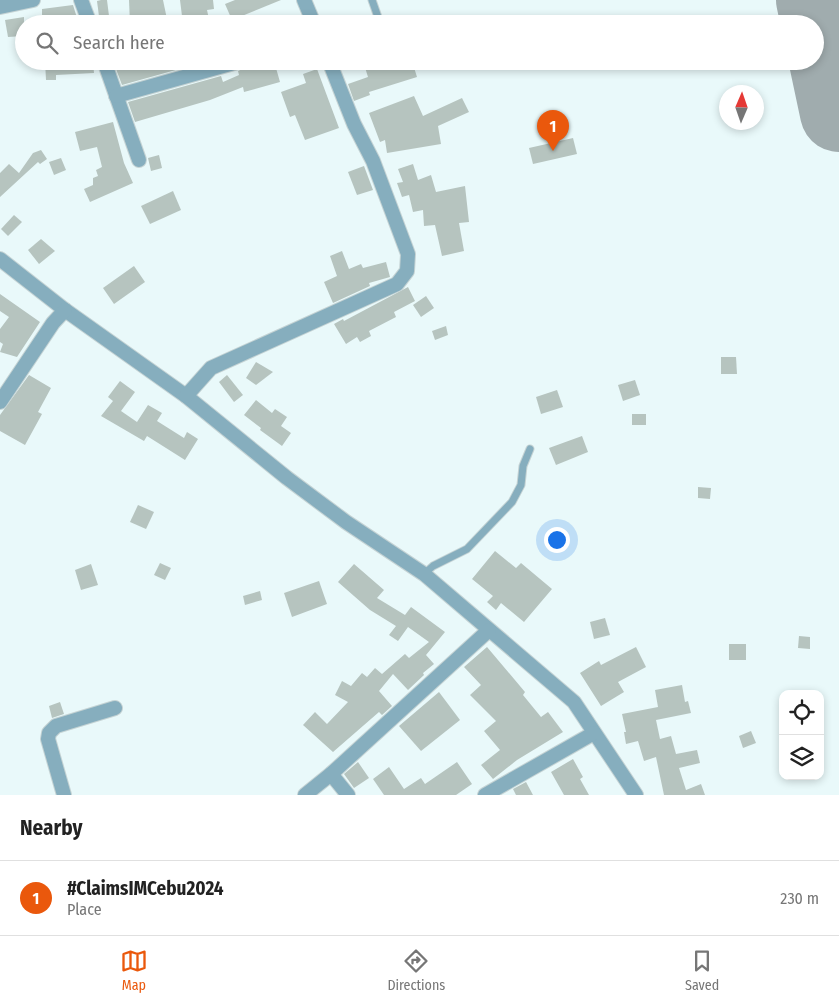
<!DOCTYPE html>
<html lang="en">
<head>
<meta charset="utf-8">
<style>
	body { margin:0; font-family:"Fira Sans Condensed",sans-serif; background:#f6f6f6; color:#222 }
	.controls { position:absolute; right:15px; bottom:15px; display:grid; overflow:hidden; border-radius:10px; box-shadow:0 2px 8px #0003 }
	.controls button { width:45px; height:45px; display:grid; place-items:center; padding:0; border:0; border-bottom:1px solid #e0e0e0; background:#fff; color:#222; font:25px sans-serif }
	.compass { position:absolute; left:719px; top:85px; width:45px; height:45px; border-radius:50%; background:#fff; box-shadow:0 2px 8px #0003; rotate:2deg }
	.you { position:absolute; left:556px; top:539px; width:18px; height:18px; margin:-12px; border:4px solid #fff; border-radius:50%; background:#1a73e8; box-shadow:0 0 0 8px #1a73e833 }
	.badge { display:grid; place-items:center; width:32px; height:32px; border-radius:50%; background:#ea580c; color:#fff; font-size:16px; font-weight:700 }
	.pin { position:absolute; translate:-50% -41px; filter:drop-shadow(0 1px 2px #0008) }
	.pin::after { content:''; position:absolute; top:26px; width:18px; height:15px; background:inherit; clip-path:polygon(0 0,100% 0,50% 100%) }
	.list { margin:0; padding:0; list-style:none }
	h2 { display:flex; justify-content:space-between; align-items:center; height:65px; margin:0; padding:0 20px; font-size:21px }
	h2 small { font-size:16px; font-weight:400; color:#767676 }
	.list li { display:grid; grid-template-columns:32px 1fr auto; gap:15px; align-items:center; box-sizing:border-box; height:75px; padding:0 20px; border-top:1px solid #e0e0e0 }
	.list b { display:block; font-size:19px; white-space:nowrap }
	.list p { margin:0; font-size:16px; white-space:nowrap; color:#767676 }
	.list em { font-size:16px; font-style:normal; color:#767676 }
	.icon { flex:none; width:28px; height:28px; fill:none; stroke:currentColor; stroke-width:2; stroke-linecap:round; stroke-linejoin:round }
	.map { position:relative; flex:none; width:839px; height:795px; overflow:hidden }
	.search { position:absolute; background:#fff; box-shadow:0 2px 8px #0003; left:15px; right:15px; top:15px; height:55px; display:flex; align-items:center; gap:12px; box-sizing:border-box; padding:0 18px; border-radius:28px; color:#767676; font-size:19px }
	.sheet { height:140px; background:#fff }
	nav { display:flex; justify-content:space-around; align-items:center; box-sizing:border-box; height:70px; border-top:1px solid #e0e0e0; background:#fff; font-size:14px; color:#767676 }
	nav a { display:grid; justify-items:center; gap:2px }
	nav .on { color:#ea580c }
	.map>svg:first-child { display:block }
</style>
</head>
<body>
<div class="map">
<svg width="839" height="795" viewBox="0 0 839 795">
	<rect width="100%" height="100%" fill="#e9f9fa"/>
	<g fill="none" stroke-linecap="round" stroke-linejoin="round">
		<!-- runway -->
		<path stroke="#a0acae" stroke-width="78" d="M815,0L839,113"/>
	</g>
	<!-- building -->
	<g fill="#b6c4bf">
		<path d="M101,0H107L110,24H100L97,1Z"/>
		<path d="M129,0H163L168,24H130Z"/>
		<path d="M180,0H213L214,9L207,10L210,24H183Z"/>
		<path d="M235,0H281L232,20L225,4Z"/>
		<path d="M73,5L79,24H42V9Z"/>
		<path d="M24,17V36L8,37L5,20Z"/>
		<path d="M45,61H93L94,73L56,75V80H46Z"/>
		<path d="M113,61H208L122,85Z"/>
		<path d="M250,61H274L280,82L244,92L243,87L210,100L135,122L128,102L221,76L223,82L239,75L238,71L247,67Z"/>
		<path d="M363,61H396V66L412,61L417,77L369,92L370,95L354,101L348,84L368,77Z"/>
		<path d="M317,69L339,128L305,140L295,115L290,117L281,92L306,83L303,74Z"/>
		<path d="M414,96L423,116L462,98L469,112L438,126L441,144L387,153L385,140L380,142L369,113Z"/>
		<path d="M113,122L124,163L133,183L90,202L84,189L93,185V178L98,176L96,170L102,167L97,147L80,151L75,132Z"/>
		<path d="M573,138L577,154L533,164L529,148Z"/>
		<path d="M41,150L47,159L40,164L38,162L0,197V173L9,164L19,173L33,153Z"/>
		<path d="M159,155L162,168L151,171L148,158Z"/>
		<path d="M61,158L66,170L54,175L49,162Z"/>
		<path d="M413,164L418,180L431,175L436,192L465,186L469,222L459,223L464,251L442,256L435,225L424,226L423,210L413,212L409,195L402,197L397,183L403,182L398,169Z"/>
		<path d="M364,166L373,190L357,195L348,172Z"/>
		<path d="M173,191L181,210L150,224L141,206Z"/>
		<path d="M14,215L22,222L8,236L1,229Z"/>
		<path d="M41,239L55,251L39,264L28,250Z"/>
		<path d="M342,251L349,269L361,264L363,268L386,262L390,277L369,283L370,286L333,303L324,282L337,276L330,256Z"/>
		<path d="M134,266L145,282L114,304L103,288Z"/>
		<path d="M408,287L415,301L394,312L396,317L369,331L371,336L360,342L357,337L346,344L334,324L343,319L344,321Z"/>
		<path d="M0,294L40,322L17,357L0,352L3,344L0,342V329L9,317L0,311Z"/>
		<path d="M426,296L434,308L421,317L413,305Z"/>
		<path d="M446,326L448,335L435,340L432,331Z"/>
		<path d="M721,357H736L737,374H721Z"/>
		<path d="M256,362L273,372L256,385L246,378Z"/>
		<path d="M29,375L51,388L38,412L42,414L25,445L0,431V415Z"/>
		<path d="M227,375L243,395L234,402L219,382Z"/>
		<path d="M635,380L640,395L623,401L618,385Z"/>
		<path d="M120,381L135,392L121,411L137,422L148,405L162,413L157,421L184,438L187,432L198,439L185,460L147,436L144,441L101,416L113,401L108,397Z"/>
		<path d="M557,390L563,407L541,414L536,397Z"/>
		<path d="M256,400L272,413L275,409L287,417L281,426L291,433L282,446L260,430L261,428L244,415Z"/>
		<rect x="632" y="414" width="14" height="11"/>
		<path d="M582,436L588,452L556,465L549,448Z"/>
		<path d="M698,487L711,488L710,499L698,498Z"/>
		<path d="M138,505L154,512L146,529L130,522Z"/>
		<path d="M495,551L516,568L521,563L552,589L524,622L501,603L496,610L487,602L493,596L472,579Z"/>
		<path d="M160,563L171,568L165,580L154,575Z"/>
		<path d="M91,564L98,585L81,590L75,570Z"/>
		<path d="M354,564L384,590L377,598L405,615L411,607L445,632L426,655L434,664L423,673L424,675L408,690L393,674L379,691L392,706L382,715L379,712L333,752L303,725L315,712L327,724L348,702L335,695L342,681L351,686L362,673L367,677L375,668L382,674L405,654L409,658L429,642L408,627L398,641L389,635L396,626L370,610L338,582Z"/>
		<path d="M319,581L327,604L292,617L284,593Z"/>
		<path d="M260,591L262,600L245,605L243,596Z"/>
		<path d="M605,618L610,635L594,639L590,622Z"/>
		<path d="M799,636L810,637V649L798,648Z"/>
		<rect x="729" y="644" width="17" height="16"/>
		<path d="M487,647L525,692L523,695L541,717L548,712L563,732L517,760L493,779L481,765L500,750L484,731L496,721L470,695L481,685L464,667Z"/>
		<path d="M636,647L646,667L618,682L624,692L601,706L580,673L599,661L601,665Z"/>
		<path d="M682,685L685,702L688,701L691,713L656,720L660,739L671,736L676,754L697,750L700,763L679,768L686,790L701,784L705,795H664L656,757L644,761L638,741L626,744L624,732H626L622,714L658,707L655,690Z"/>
		<path d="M439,692L460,720L421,751L399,726Z"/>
		<path d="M60,702L64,714L52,718L49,706Z"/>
		<path d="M751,731L756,743L743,748L739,736Z"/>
		<path d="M573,759L583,777L580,779L589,795H564L551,772Z"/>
		<path d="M358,762L369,778L354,788L344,774Z"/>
		<path d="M457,762L472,784L456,795H384L373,779L389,767L404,789L421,778L425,784Z"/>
		<path d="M526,782L533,795H516L513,789Z"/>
	</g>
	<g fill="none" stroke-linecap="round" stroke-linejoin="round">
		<defs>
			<g id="service">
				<path d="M372,0L379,20"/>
				<path d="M424,574L433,566L467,549L512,502L521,485L523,466L530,449"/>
			</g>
			<g id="minor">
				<path d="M81,0L90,24"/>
				<path d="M304,0L314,24"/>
				<path d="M0,7L33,0"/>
				<path d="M104,61L139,160"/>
				<path d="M116,96L241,61"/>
				<path d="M0,259L65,310L186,396L287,478L346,522L424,574L574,702L636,795"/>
				<path d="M186,396L211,368L397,284L407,271L408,254L373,161L354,124L329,61"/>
				<path d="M0,402L53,323L65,310"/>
				<path d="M331,774L348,795"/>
				<path d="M64,795L48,739L49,733L56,726L115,708"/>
				<path d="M305,795L331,774L489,630"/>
				<path d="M485,795L594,733"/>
			</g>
		</defs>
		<!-- service casing -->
		<use href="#service" stroke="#c5d3d4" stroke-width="9"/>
		<!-- minor casing -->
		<use href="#minor" stroke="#c5d3d4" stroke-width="16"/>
		<!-- service -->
		<use href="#service" stroke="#86aebe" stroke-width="7"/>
		<!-- minor -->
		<use href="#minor" stroke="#86aebe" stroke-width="14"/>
	</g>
</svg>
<div class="controls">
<button><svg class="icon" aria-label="locate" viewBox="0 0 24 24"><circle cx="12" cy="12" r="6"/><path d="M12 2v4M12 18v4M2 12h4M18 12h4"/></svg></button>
<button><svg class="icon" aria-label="layers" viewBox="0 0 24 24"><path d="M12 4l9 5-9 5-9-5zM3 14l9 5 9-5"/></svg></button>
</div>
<svg class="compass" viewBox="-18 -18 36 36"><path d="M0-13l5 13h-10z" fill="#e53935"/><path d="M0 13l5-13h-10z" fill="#767676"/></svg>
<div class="you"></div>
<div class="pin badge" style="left:553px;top:151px">1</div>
<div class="search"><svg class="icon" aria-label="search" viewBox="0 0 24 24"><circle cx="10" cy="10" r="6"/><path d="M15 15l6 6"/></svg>Search here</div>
</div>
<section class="sheet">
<h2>Nearby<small></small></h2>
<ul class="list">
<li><span class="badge">1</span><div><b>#ClaimsIMCebu2024</b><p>Place</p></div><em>230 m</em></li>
</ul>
</section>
<nav>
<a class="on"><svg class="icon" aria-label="map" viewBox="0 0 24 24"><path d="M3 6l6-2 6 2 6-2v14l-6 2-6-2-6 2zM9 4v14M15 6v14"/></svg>Map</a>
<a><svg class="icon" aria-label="directions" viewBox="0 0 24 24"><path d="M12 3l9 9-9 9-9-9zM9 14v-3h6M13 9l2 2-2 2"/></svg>Directions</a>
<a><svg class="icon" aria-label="saved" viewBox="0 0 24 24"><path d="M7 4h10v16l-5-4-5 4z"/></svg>Saved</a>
</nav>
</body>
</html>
